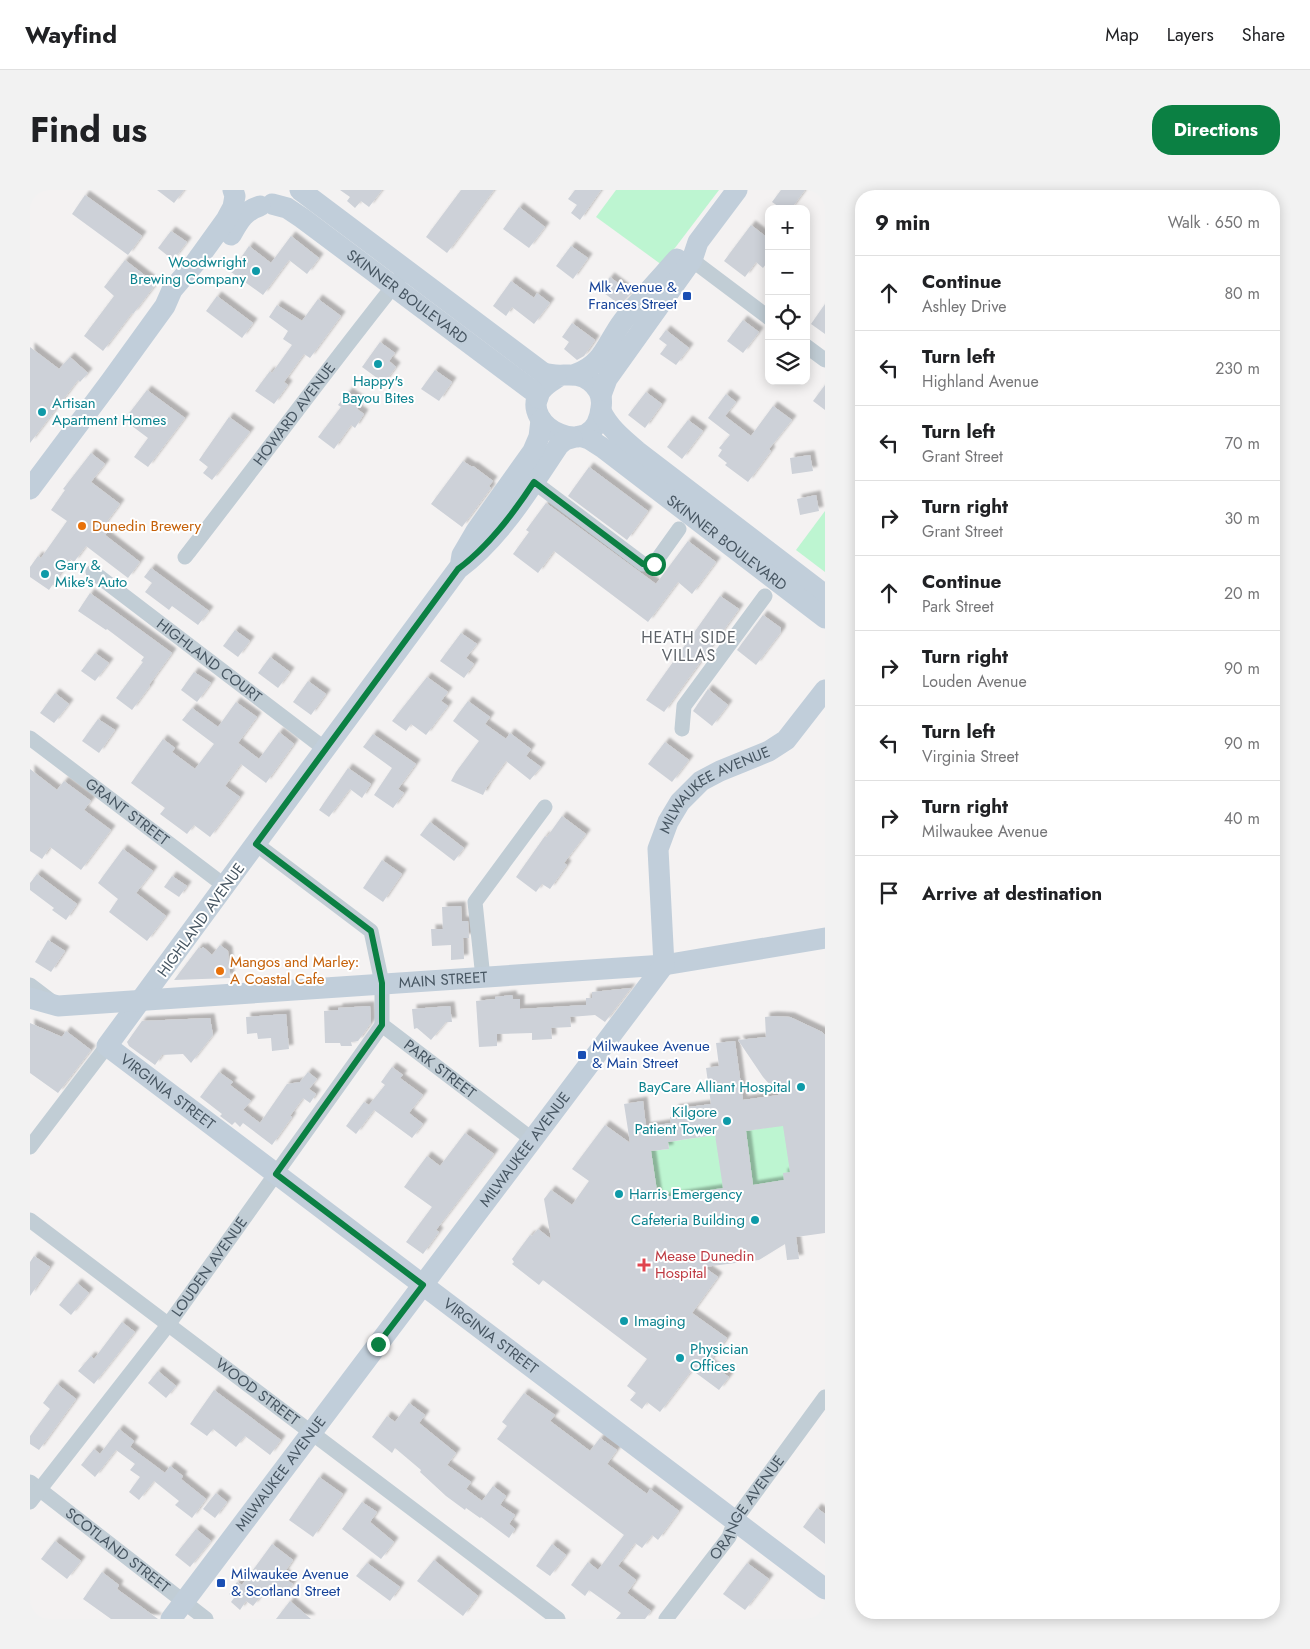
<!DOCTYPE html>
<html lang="en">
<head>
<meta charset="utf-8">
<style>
	body { margin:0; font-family:Jost,sans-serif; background:#f2f2f2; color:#202124 }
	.controls { position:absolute; right:15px; top:15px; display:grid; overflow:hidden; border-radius:10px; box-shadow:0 2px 12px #0003 }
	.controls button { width:45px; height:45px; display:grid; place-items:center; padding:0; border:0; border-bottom:1px solid #e0e0e0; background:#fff; color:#202124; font:25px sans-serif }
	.stop { position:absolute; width:15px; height:15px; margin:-11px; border:4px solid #0b8043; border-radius:50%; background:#fff }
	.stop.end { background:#0b8043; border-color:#fff; box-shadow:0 1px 5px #0008 }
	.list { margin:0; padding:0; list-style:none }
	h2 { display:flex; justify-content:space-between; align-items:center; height:65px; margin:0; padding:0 20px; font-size:21px }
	h2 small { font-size:16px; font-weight:400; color:#757577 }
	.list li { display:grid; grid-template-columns:32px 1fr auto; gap:15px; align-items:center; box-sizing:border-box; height:75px; padding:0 20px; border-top:1px solid #e0e0e0 }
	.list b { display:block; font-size:19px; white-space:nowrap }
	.list p { margin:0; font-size:16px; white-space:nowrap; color:#757577 }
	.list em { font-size:16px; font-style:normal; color:#757577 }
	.icon { flex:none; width:28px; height:28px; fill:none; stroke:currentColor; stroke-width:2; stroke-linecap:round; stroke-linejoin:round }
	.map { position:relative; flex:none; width:795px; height:1429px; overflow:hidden; border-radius:20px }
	header { display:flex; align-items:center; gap:30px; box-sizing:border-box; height:70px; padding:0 25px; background:#fff; border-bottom:1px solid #e0e0e0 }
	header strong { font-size:24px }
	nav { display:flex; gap:28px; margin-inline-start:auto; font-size:18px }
	.intro { display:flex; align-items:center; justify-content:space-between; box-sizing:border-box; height:120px; padding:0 30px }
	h1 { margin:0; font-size:35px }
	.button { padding:12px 22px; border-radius:20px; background:#0b8043; color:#fff; font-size:18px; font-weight:700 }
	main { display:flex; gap:30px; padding:0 30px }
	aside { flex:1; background:#fff; border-radius:20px; box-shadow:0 2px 12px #0003 }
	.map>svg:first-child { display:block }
</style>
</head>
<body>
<header>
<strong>Wayfind</strong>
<nav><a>Map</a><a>Layers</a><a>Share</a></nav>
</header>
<div class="intro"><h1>Find us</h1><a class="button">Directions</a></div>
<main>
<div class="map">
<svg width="795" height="1429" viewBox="0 0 795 1429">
	<defs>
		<filter id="shadow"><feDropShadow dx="4.5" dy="-4.5" stdDeviation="1" flood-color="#0004"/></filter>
	</defs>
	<rect width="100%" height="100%" fill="#f4f2f2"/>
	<!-- green -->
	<g fill="#bdf5d1">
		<path d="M586,0H689L632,75L566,27Z"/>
		<path d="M795,321V382L766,360Z"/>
		<path d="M753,935L795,965L754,990L723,995L716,941Z"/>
		<path d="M685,945L698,998L628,1008L621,961L639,959L638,952Z"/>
	</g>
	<!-- building -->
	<g fill="#cdd1d8" fill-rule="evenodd" filter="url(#shadow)">
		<path d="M127,0H154L144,13Z"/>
		<path d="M310,0H352L339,17L331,11L325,18L317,11L320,7Z"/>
		<path d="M431,0H464L417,63L396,47Z"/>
		<path d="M545,0H571L550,30L541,23L547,15L538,9Z"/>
		<path d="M751,0H775L761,19H752L742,12Z"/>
		<path d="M55,5L112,46L98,65L42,24Z"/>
		<path d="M489,17L515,37L499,58L473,39Z"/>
		<path d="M721,35L739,49V70L733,78L726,72L715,87L694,71Z"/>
		<path d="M141,41L157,52L143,70L128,58Z"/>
		<path d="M261,46L289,68L277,84L259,70L233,105L201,82L219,56L241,73Z"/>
		<path d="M541,56L558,68L543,89L526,76Z"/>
		<path d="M95,70L126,94L103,124L102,123L73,161L54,146L84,106L74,97Z"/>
		<path d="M580,87L601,103L590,115L570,100Z"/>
		<path d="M481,91L504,108L507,103L520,113L504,134L482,117L476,126L463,116Z"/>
		<path d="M187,106L223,133L212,148L176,121Z"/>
		<path d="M288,109L311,126L280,168L274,164L254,192L258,195L244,214L225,201L240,181L242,183L262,155L253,149L258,141L239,127L247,115L272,131Z"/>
		<path d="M795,114V144L781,134Z"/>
		<path d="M713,130L729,142L713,163L697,151Z"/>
		<path d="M542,133L565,150L554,166L547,170L534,159L539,152L532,147Z"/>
		<path d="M636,140L659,158L646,175L630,164L637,155L629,149Z"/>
		<path d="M350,152L365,163L359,171L366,177L354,193L332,177Z"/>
		<path d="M0,157L29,179L40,167L58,183L50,192L48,190L0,253Z"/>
		<path d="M405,180L422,192L409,211L391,199Z"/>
		<path d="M795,195V220L783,211Z"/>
		<path d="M117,200L155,228L118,277L104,267L118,248L94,230Z"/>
		<path d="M318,202L332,212L327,219L334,224L325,238L321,235L304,259L288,247L311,217L308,215Z"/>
		<path d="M616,202L632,214L615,238L598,225Z"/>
		<path d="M696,204L706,212L695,226L721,246L743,216L762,230L739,259L741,261L718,292L695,275L697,273L688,266L692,260L689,258L700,245L678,228Z"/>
		<path d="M199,227L220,242L182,290L173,283L178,277L169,270Z"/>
		<path d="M658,230L673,241L652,269L637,257Z"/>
		<path d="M61,263L75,274L61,292L90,314L72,338L78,342L75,345L110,372L98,388L56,356L44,372L40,369L19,400L0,387V377L8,366L11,368L37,331L21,320L35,300L33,299Z"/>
		<path d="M780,265L783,281L762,284L760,268Z"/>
		<path d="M433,271L442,277L443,276L463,291L459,296L461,298L432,337L401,314Z"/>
		<path d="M559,277L618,321L597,350L538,306Z"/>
		<path d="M786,305L789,321L770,325L767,309Z"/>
		<path d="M516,313L626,394L658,351L686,372L662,404L648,392L618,432L524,361L508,383L483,364L499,342L496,340Z"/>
		<path d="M121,378L179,421L168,435L142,416L139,420L115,402L122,393L114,387Z"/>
		<path d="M60,403L142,463L119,495L120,496L102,520L86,508L113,472L111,471L114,467L77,439L76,440L48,421Z"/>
		<path d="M690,406L709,419L634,522L616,510Z"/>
		<path d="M733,425L751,438V442L726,475L707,460Z"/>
		<path d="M205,440L220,451L208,467L193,456Z"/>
		<path d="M431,443L447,454L436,468L444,474L434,488L410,471Z"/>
		<path d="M65,463L79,473L65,491L51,481Z"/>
		<path d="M240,467L260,482L248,498L228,483Z"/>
		<path d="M164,482L181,493L167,512L151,500Z"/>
		<path d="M397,487L418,502L411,511L418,516L396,545L381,534L376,541L362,531Z"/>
		<path d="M278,491L296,504L281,525L263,512Z"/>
		<path d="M678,499L698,515L682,536L663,521Z"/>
		<path d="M25,503L39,514L24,533L10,523Z"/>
		<path d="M438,511L460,527L455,534L476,549L480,543L501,559L496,566L511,577L500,590L476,571L457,597L453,605L421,591L426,582L449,551L423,531Z"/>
		<path d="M206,512L227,527L208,553L229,569L249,542L264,554L236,593L211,574L195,596L210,607L180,647L164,635L157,644L130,624L135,618L101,593L133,549L145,558L142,562L165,579L184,554L152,530L162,518L188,537Z"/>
		<path d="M68,529L85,540L69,563L52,551Z"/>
		<path d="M343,544L386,574L368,599L374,603L363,618L344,605L362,578L333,557Z"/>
		<path d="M635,552L659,570L642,592L618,574Z"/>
		<path d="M318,578L341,594L332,608L320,599L299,627L289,620Z"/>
		<path d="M0,579L27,600L34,591L61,611L54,620L81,640L51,680L20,657L12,669L0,661Z"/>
		<path d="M532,626L556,644L534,673L537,675L520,699L512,694L506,702L486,687L515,646L517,647Z"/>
		<path d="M400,632L434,658L424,671L390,645Z"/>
		<path d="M93,659L123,681L106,703L136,726L117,751L79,722L88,709L68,693Z"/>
		<path d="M352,670L372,684L353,712L333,698Z"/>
		<path d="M7,684L47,714L36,730L22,720L24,718L0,700V693Z"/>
		<path d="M142,686L157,696L149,707L134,697Z"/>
		<path d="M431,716L432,731H438L439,748H433L434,769L421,770V755L402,756L401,739H413L412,717Z"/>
		<path d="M18,750L35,761L21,782L5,772Z"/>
		<path d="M190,755L198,761L200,788L144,790L169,757L171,759L173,757L182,765Z"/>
		<path d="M601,798L575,832L565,825L540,827L541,837L521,838L522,849L502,850V843L467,844V856L449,857L446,811L465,809V807L482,805L483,809H490V819L556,815V808H562V802Z"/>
		<path d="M340,816L341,833L328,851L321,852L322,856H311L310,853H295L294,821L308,820V818Z"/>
		<path d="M420,816L422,832H416L401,850L387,838L384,839L382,819Z"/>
		<path d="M256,824L259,859L242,861L241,848L228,849L227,843L217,844L216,827Z"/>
		<path d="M743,826L760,827L792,842L795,845V1043L766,1047L769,1069L757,1070L755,1054L729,1070L674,1077L688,1087L662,1123L697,1148L679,1173L699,1187L689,1200L662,1180L630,1222L617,1212L612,1219L600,1210L606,1203L597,1196L617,1169L513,1090L509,1095L482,1074L484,1072L482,1069L500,1045L502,1046L508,1039L521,1049L514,1009L521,1000L542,1015L559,991L542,979L575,935L600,953L594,914L613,911L616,937L641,933L640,927L645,926L644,919L681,914L676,878L689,876L686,853L705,851L713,910L749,905L733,887L708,850L736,847L735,827ZM753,936L760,982L753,983L754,990L723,995L716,941ZM685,945L693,998L628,1008L621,961L639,959L638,952Z"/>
		<path d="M180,828L183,845L161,873L153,864L132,865L125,875L99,856L97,852L112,831Z"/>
		<path d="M0,833L32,847L36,841L61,860L28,903L0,883Z"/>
		<path d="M362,877L373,885L370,888L393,905L379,923L393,934L382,948L344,920L326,944L316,936L334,912L339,915L355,895L351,892Z"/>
		<path d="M189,882L203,892L200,895L221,911L213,920L230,933L257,894L270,892L278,882L287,889L279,899L286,904L280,913L273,908L260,926L262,927L242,955L213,933L210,937L205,932L202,935L190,926L192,924L170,907Z"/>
		<path d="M435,943L464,964L406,1040L409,1042L393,1064L376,1052L402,1017L374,997L397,966L410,976Z"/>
		<path d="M4,1066L20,1077L0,1106V1072Z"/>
		<path d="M47,1093L59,1103L41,1125L29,1115Z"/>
		<path d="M92,1132L105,1142L64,1194L48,1181L61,1166L64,1169Z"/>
		<path d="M128,1181L146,1196L136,1208L118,1193Z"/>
		<path d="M27,1194L46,1209L9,1260L0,1254V1246L20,1219L13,1213Z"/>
		<path d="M184,1200L251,1250L240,1265L215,1246L206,1257L183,1239L177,1246L160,1234Z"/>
		<path d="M494,1203L525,1225L520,1231L560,1261L570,1248L587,1260L577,1274L617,1304L620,1299L649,1321L628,1350L622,1345L612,1358L605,1353L588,1376L606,1390L597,1403L621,1421L615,1429H586L591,1423L559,1400L555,1406L541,1395L558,1372L568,1380L594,1345L467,1249L477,1236L472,1232Z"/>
		<path d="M379,1213L395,1225L389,1233L426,1263L417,1275L441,1292L436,1299L452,1311L463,1296L476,1306L470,1315L485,1325L479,1334L485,1339L479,1348L451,1327L450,1328L436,1318L435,1320L416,1306L390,1282L391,1280L365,1258L362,1263L342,1247L357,1226L365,1232Z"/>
		<path d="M89,1239L104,1251L100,1257L135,1283L140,1276L153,1286L151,1289L176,1309L162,1328L145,1315L149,1311L124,1291L109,1310L99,1302L110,1287L100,1280L105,1274L86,1260L65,1287L51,1275L64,1259L70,1264Z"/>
		<path d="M289,1287L313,1304L283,1347L259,1330Z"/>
		<path d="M186,1303L197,1312L185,1328L173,1319Z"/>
		<path d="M332,1312L347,1322L340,1332L364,1352L351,1369L312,1339Z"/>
		<path d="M787,1318L795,1324V1354L773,1337Z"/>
		<path d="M166,1339L181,1351L160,1377L145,1365Z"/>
		<path d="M25,1351L51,1371L37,1389L11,1369Z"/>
		<path d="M242,1354L263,1370L254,1383L257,1386L255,1389L263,1394L256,1403L242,1392L223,1416L216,1411L210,1420L201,1412L204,1408L199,1404L207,1392L212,1395Z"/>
		<path d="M522,1354L536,1365L520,1386L506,1376Z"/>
		<path d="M404,1370L448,1406L433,1426L387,1391Z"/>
		<path d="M337,1373L370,1397L360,1411L326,1386Z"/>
		<path d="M717,1373L739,1389L715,1420L693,1404Z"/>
		<path d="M72,1382L89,1395L87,1399L128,1429H81L53,1409Z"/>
		<path d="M260,1411L281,1429H246Z"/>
	</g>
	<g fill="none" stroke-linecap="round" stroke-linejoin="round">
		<!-- street -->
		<g stroke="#c1cdd5" stroke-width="15">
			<path d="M662,70L739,128"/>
			<path d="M776,156L795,170"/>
			<path d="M504,292L613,374H624L649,339"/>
			<path id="s1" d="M155,367C227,275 296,180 369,89"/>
			<path id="s2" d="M63,382L295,559"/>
			<path d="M652,539L654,516L735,406"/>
			<path id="s3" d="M0,548L195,696"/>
			<path id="s4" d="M226,654L341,741L352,793V835L503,950"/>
			<path d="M453,788L445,712L515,617"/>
			<path d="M0,795L21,811"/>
			<path d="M0,957L77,856"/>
			<path id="s5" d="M0,1030L528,1429"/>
			<path id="s6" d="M0,1292L176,1429"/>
			<path id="s7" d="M0,1312L138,1135L352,835"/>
			<path id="s8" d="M636,1429L699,1347L705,1330L795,1207"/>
		</g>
		<!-- secondary -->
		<g stroke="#c1ceda" stroke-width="21">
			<path d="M270,0L512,182C529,190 544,179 560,191C569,198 573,207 571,218C565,275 488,236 510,202C514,195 522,191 528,187"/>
			<path id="s9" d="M242,14L257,18L272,28L503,201L508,208"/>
			<path d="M201,45C209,31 214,21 230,16"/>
			<path d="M546,184C574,174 577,152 593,131C610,110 629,90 647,69"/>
			<path d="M571,205L577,189L662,70L668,52L707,0"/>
			<path d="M571,221C579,238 593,249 607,261L795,405"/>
			<path id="s10" d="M550,246L559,249L573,258L795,428"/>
			<path id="s11" d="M542,248L535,250L529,255C500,298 471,347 428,379L295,559L77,856L795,1399"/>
			<path d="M0,299L80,192L135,116L142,100L165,73L196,30L203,17L205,6L203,0"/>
			<path d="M431,371L432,365L446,341L503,261L509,247L511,230"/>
			<path id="s12" d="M0,808L28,816L634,775L795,748"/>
			<path id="s13" d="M141,1429L634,775L628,659L638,632L650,612L671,591L690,581L739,561L756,550L795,500"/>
		</g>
	</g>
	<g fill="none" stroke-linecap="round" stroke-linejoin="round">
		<!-- route -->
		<path stroke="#0b8043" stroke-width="6" d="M348,1154L393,1095L246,984L352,835V793L341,741L226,654L428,379C459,356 483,324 504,292L613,374H624"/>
	</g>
	<!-- markers -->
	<g fill="#0f9aa8" stroke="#fff" stroke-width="2">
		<circle cx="226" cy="81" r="5"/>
		<circle cx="348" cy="174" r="5"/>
		<circle cx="12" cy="222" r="5"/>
		<circle cx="15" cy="384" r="5"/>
		<circle cx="771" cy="897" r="5"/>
		<circle cx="697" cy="931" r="5"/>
		<circle cx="589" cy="1004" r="5"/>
		<circle cx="725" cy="1030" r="5"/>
		<circle cx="594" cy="1131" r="5"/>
		<circle cx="650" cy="1168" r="5"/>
	</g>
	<g fill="#1a4fb4" stroke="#fff" stroke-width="2">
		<rect x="652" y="101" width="10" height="10" rx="2.5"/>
		<rect x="547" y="860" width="10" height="10" rx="2.5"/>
		<rect x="186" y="1388" width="10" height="10" rx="2.5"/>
	</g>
	<g fill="#e8710a" stroke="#fff" stroke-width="2">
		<circle cx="52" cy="336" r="5"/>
		<circle cx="190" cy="781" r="5"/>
	</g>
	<path fill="#e0444e" stroke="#fff" stroke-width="2" d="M611.5 1067.5h5v5h5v5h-5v5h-5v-5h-5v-5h5z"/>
	<g text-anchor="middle" stroke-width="4" stroke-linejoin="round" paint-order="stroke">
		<!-- culture labels -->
		<g font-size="15" fill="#0d838f" stroke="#fff" text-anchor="start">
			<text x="216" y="77" text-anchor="end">Woodwright<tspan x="216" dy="17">Brewing Company</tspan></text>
			<text x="348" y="196" text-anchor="middle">Happy's<tspan x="348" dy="17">Bayou Bites</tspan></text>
			<text x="22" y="218">Artisan<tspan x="22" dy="17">Apartment Homes</tspan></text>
			<text x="25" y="380">Gary &amp;<tspan x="25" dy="17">Mike's Auto</tspan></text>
			<text x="761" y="902" text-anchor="end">BayCare Alliant Hospital</text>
			<text x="687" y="927" text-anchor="end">Kilgore<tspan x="687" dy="17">Patient Tower</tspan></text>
			<text x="599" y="1009">Harris Emergency</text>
			<text x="715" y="1035" text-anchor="end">Cafeteria Building</text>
			<text x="604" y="1136">Imaging</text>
			<text x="660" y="1164">Physician<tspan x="660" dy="17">Offices</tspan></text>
		</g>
		<!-- transit labels -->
		<g font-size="15" fill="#164399" stroke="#fff" text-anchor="start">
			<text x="647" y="102" text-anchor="end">Mlk Avenue &amp;<tspan x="647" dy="17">Frances Street</tspan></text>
			<text x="562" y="861">Milwaukee Avenue<tspan x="562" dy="17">&amp; Main Street</tspan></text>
			<text x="201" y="1389">Milwaukee Avenue<tspan x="201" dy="17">&amp; Scotland Street</tspan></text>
		</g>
		<!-- street labels -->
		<g font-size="15" fill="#475662" stroke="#fff">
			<text dy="5" stroke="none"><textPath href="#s9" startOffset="165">SKINNER BOULEVARD</textPath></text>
			<text dy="5" stroke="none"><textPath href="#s1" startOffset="180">HOWARD AVENUE</textPath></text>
			<text dy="5" stroke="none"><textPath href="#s10" startOffset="182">SKINNER BOULEVARD</textPath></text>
			<text dy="5" stroke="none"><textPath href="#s2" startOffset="146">HIGHLAND COURT</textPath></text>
			<text dy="5" stroke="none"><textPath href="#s13" startOffset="1022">MILWAUKEE AVENUE</textPath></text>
			<text dy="5" stroke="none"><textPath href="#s3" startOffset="122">GRANT STREET</textPath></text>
			<text transform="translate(171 730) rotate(-54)" y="5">HIGHLAND AVENUE</text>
			<text dy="5" stroke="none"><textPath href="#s12" startOffset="415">MAIN STREET</textPath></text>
			<text dy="5" stroke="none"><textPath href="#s4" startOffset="312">PARK STREET</textPath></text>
			<text dy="5" stroke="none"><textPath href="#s11" startOffset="844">VIRGINIA STREET</textPath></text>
			<text dy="5" stroke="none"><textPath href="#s13" startOffset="588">MILWAUKEE AVENUE</textPath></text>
			<text dy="5" stroke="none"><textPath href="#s7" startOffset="296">LOUDEN AVENUE</textPath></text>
			<text dy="5" stroke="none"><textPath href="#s11" startOffset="1249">VIRGINIA STREET</textPath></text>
			<text dy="5" stroke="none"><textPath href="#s5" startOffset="285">WOOD STREET</textPath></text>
			<text dy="5" stroke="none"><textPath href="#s13" startOffset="182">MILWAUKEE AVENUE</textPath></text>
			<text dy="5" stroke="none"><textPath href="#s8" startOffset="138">ORANGE AVENUE</textPath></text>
			<text dy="5" stroke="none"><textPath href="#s6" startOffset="111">SCOTLAND STREET</textPath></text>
		</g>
		<!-- food labels -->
		<g font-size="15" fill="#c56008" stroke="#fff" text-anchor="start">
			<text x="62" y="341">Dunedin Brewery</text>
			<text x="200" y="777">Mangos and Marley:<tspan x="200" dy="17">A Coastal Cafe</tspan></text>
		</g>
		<!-- health labels -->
		<g font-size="15" fill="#be3a42" stroke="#fff" text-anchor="start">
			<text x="625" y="1071">Mease Dunedin<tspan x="625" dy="17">Hospital</tspan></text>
		</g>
		<!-- neighbourhood labels -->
		<g font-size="16" letter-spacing="1" fill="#5d6268" stroke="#fff">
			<text x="659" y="453">HEATH SIDE<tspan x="659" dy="18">VILLAS</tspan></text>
		</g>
	</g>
</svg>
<div class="controls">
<button>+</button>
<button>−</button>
<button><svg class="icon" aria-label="locate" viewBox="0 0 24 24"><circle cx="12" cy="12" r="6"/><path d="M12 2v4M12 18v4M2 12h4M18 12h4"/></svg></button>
<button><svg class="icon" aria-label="layers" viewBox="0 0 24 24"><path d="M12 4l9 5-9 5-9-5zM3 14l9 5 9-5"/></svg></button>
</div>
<div class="stop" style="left:624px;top:374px"></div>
<div class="stop end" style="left:348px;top:1154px"></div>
</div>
<aside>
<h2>9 min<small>Walk · 650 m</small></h2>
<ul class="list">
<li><svg class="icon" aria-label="ahead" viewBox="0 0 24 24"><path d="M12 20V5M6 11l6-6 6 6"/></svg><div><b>Continue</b><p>Ashley Drive</p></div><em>80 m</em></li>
<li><svg class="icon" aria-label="left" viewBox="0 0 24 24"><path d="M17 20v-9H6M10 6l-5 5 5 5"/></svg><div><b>Turn left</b><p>Highland Avenue</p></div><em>230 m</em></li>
<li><svg class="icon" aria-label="left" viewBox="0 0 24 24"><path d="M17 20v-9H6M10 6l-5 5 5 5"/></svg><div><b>Turn left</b><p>Grant Street</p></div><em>70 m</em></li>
<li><svg class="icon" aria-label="right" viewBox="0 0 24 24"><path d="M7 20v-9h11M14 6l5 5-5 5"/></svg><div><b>Turn right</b><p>Grant Street</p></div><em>30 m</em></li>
<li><svg class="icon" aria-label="ahead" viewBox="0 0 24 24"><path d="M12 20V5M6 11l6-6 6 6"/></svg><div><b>Continue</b><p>Park Street</p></div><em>20 m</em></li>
<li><svg class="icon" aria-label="right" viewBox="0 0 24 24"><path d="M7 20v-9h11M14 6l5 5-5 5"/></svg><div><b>Turn right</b><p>Louden Avenue</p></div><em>90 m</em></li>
<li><svg class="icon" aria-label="left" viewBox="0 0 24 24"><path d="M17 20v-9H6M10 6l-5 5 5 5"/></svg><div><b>Turn left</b><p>Virginia Street</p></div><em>90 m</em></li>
<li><svg class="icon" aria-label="right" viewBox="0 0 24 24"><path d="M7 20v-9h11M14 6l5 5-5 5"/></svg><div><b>Turn right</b><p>Milwaukee Avenue</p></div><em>40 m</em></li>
<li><svg class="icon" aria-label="arrive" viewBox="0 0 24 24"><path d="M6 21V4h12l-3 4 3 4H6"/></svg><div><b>Arrive at destination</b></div></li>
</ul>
</aside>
</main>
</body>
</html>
